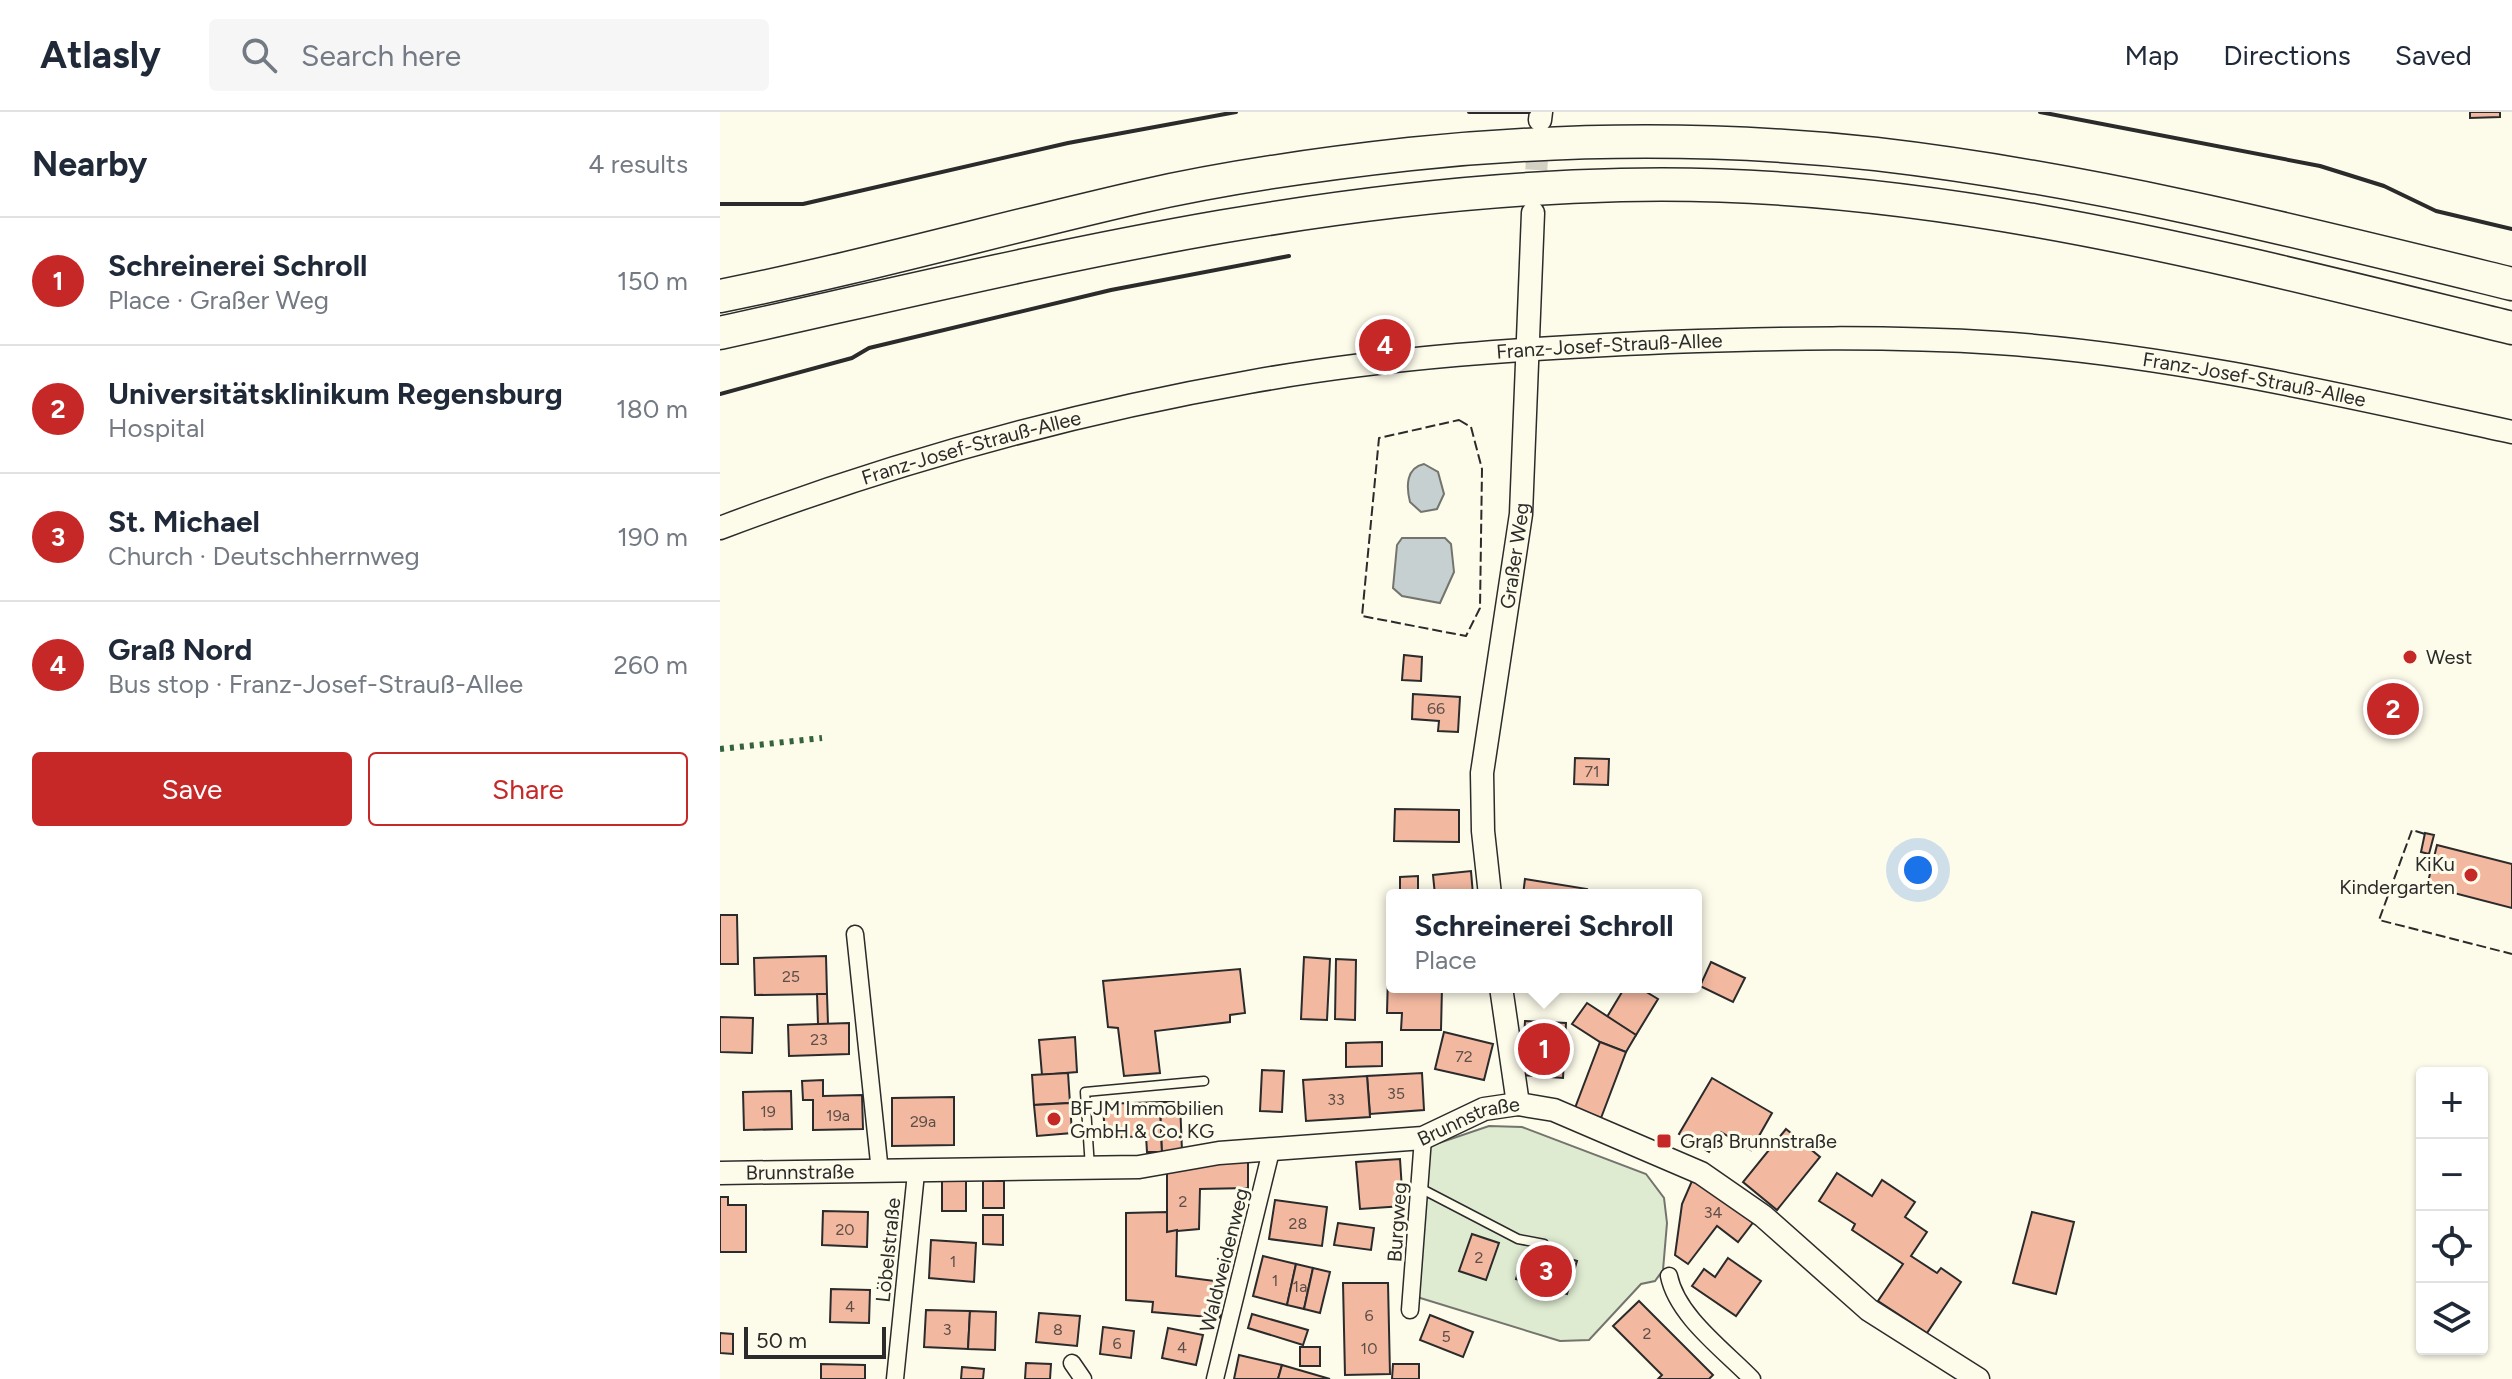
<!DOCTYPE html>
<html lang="en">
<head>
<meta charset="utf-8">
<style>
	body { margin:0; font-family:Figtree,sans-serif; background:#f6f6f7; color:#1f2937 }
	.controls { position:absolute; right:24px; bottom:24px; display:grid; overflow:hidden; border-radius:8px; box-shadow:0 2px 6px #0004 }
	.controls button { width:72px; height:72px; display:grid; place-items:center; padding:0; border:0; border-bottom:2px solid #e0e1e3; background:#fff; color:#1f2937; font:40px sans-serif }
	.scale { position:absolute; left:24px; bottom:20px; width:142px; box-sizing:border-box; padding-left:8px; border:4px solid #2b2b2b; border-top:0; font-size:22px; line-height:28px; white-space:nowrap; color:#2b2b2b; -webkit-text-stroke:6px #fdfbea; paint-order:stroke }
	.you { position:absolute; left:1198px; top:758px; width:28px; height:28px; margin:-20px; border:6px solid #fff; border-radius:50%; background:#1a73e8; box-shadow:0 0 0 12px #1a73e833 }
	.badge { display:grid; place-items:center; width:52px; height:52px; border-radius:50%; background:#c62828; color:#fff; font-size:26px; font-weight:700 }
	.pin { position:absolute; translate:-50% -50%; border:4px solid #fff; box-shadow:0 2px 8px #0006 }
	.popup { position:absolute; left:666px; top:777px; width:316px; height:104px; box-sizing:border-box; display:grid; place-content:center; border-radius:8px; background:#fff; filter:drop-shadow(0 2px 6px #0005); font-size:26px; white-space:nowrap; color:#747a83 }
	.popup b { font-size:30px; color:#1f2937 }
	.popup::after { content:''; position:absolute; left:50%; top:100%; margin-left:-16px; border:16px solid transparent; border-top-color:#fff }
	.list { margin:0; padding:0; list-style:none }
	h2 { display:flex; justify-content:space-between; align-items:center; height:104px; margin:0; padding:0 32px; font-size:34px }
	h2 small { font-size:26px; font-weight:400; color:#747a83 }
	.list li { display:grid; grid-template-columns:52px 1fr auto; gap:24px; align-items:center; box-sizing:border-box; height:128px; padding:0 32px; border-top:2px solid #e0e1e3 }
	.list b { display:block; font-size:30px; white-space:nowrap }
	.list p { margin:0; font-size:26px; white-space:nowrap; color:#747a83 }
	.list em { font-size:26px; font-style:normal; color:#747a83 }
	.actions { display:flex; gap:16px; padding:24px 32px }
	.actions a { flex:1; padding:18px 0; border:2px solid #c62828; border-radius:8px; text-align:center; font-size:28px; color:#c62828 }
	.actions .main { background:#c62828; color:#fff }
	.icon { flex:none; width:44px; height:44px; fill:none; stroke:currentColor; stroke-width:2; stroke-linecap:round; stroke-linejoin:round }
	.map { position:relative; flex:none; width:1792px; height:1267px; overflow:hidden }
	header { display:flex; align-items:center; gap:48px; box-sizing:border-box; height:112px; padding:0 40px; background:#fff; border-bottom:2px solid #e0e1e3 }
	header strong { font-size:38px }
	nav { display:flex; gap:44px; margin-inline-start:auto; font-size:28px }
	.search { width:560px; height:72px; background:#f6f6f7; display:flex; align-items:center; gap:20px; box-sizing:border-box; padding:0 28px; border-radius:8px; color:#747a83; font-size:30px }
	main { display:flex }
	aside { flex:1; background:#fff }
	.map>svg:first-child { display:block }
</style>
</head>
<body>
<header>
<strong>Atlasly</strong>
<div class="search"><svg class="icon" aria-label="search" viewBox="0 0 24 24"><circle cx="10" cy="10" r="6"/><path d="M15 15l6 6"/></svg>Search here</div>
<nav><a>Map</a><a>Directions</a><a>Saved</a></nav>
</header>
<main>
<aside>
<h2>Nearby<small>4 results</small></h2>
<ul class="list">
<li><span class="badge">1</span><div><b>Schreinerei Schroll</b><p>Place · Graßer Weg</p></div><em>150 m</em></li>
<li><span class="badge">2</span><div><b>Universitätsklinikum Regensburg</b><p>Hospital</p></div><em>180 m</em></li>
<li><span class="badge">3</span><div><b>St. Michael</b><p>Church · Deutschherrnweg</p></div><em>190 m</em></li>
<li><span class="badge">4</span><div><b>Graß Nord</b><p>Bus stop · Franz-Josef-Strauß-Allee</p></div><em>260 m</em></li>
</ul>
<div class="actions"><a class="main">Save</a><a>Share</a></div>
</aside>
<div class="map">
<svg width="1792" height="1267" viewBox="0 0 1792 1267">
	<rect width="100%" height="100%" fill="#fdfbea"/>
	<!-- green -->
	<path fill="#deebd1" stroke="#74746e" stroke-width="2" d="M769,1014L802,1015L926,1062L944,1086L947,1111L943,1158L935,1169L921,1172L869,1228L840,1229L697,1185L710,1034Z"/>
	<!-- water -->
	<g fill="#c7d0d0" stroke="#74746e" stroke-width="2">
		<path d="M704,352L718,360L724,382L717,397L701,400L690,390C686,374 686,356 704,352Z"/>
		<path d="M682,426H725L731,432L734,460L720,491L682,484L673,476L677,433Z"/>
	</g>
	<!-- building -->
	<g fill="#f2b8a0" stroke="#2b2b2b" stroke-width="2">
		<path d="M1750,0H1780V5L1750,6Z"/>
		<path d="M684,543L702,545L701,569L682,568Z"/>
		<path d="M693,582L740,585L738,620L718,619L719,609L692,607Z"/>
		<path d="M855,646L889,647L888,673L854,672Z"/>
		<path d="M675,697L739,698V730L674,729Z"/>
		<path d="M1705,721L1714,723L1709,742L1701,740Z"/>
		<path d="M1717,733L1792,752V796L1707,774Z"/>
		<path d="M751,759L753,783H715L713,763Z"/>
		<path d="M698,764V783H680V765Z"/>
		<path d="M805,767L867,777L866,783H803Z"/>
		<path d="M0,803H17L18,852H0Z"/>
		<path d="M106,844L107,882L35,883L34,846Z"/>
		<path d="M584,845L610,847L607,908L581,907Z"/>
		<path d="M616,847L636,848L635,908L615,907Z"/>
		<path d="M991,850L1025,866L1013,890L980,874Z"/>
		<path d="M520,857L525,901L510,903V910L435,919L440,961L404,964L398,916L388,915L383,869Z"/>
		<path d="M668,863H672V875H722L721,918H681L682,901H667Z"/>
		<path d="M905,875H918L938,887L916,923L887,905Z"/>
		<path d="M97,882H107L108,912H98Z"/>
		<path d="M867,891L916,923L906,940L880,930L852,912Z"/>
		<path d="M0,905L33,906L32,941L0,940Z"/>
		<path d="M805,909L846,911L843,966L802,963Z"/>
		<path d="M129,911V942L69,944L68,913Z"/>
		<path d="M724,920L773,932L764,968L715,957Z"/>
		<path d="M355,925L357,960L322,963L319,928Z"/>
		<path d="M662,930V954L626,955V931Z"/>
		<path d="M880,930L906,940L881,1006L855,996Z"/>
		<path d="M542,958L564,959L562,1000L540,999Z"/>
		<path d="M348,961L350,991L314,993L312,963Z"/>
		<path d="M702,961L704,998L650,1002L647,964Z"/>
		<path d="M647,964L650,1005L586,1009L583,968Z"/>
		<path d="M992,966L1052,1001L1031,1038L1001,1020L989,1040L959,1022Z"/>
		<path d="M103,968V984L142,983L143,1017L93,1018V988H83L82,969Z"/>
		<path d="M71,979L72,1017L24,1018L23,980Z"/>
		<path d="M234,985V1033L172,1034V986Z"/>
		<path d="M440,990L442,1040H427L426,1024L385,1026L383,992Z"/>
		<path d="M440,990H460L462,1039L442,1040Z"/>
		<path d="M350,991L352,1021L317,1024L314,993Z"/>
		<path d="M1066,1017L1100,1045L1057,1098L1023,1070Z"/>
		<path d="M680,1047L683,1094L640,1097L636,1050Z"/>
		<path d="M528,1049V1076L480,1077L479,1117L447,1120V1060L480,1050Z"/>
		<path d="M1117,1061L1152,1084L1162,1068L1195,1090L1185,1105L1207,1120L1191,1144L1217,1161L1221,1156L1241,1170L1207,1221L1158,1189L1183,1152L1132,1118L1135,1112L1099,1089Z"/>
		<path d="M975,1062L1035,1108L1018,1130L997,1114L968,1152L955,1143L962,1092Z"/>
		<rect x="222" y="1069" width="24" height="30"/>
		<rect x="263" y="1069" width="21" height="27"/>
		<path d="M0,1085H8V1093H26V1140H0Z"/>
		<path d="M555,1088L607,1095L602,1134L549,1127Z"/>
		<path d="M103,1099L148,1100L147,1135L102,1133Z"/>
		<path d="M447,1100V1120L457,1118L456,1164L503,1170L500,1206L432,1200L433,1190L406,1188V1101Z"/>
		<path d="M1312,1100L1354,1110L1336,1182L1293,1171Z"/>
		<path d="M263,1103H283V1133L263,1132Z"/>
		<path d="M618,1111L654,1116L651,1138L614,1133Z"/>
		<path d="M752,1122L779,1131L766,1168L739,1159Z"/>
		<path d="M211,1128L256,1131L254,1170L209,1166Z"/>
		<path d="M821,1138L857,1149L847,1182L796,1167L802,1147L818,1151Z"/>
		<path d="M543,1144L576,1152L567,1193L533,1184Z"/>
		<path d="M1008,1146L1041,1169L1016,1204L972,1174L984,1157L995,1165Z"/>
		<path d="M576,1152L593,1156L584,1197L567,1193Z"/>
		<path d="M593,1156L610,1160L600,1201L584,1197Z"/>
		<path d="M623,1171H668L670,1262L625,1263Z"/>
		<path d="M111,1177L150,1178L149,1211L110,1210Z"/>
		<path d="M919,1189L993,1263L989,1267H938L942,1263L893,1214Z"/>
		<path d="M206,1198L250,1199L248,1237L204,1235Z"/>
		<path d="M250,1199L276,1200L275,1238L248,1237Z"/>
		<path d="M319,1201L360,1204L357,1234L316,1230Z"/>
		<path d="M532,1202L588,1218L583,1233L528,1216Z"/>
		<path d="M710,1203L753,1220L743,1245L700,1228Z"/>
		<path d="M383,1215L414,1219L411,1246L380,1242Z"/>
		<path d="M448,1216L483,1223L476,1253L442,1246Z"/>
		<path d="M0,1221L13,1222V1242L0,1241Z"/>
		<rect x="580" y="1235" width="20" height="19"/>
		<path d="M519,1243L562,1253L558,1267H514Z"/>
		<path d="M306,1251L331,1252L330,1267H305Z"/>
		<path d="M101,1252L145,1253V1267H101Z"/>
		<path d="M673,1252H699V1267H672Z"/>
		<path d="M562,1253L610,1267H558Z"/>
		<path d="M242,1255L264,1257L263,1267H241Z"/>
	</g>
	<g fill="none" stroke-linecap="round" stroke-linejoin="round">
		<!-- tertiary-tunnel -->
		<path stroke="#d3d1c4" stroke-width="22" stroke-dasharray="22 11" stroke-linecap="butt" d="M814,91L819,18"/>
		<defs>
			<g id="service">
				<path d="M370,1056L365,980L484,969"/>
				<path d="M700,1076L798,1127L824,1132"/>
			</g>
			<g id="minor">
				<path d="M135,822L160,1060"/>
				<path d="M949,1164C957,1204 1004,1238 1032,1267"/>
				<path d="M690,1198L703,1026"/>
				<path d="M352,1251L363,1267"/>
				<path d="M175,1267L196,1061"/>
				<path d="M495,1267L551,1039"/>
			</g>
			<g id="tertiary">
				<path d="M820,8L821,0"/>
				<path id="s1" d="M0,416C172,351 348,302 529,270C666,245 809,236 948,230C1058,226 1168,224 1278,231C1452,243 1622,283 1792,320"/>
				<path id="s2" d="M770,783L763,719L762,661L801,402L813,101"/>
				<path d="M781,875L798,992"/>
				<path id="s3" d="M0,1061L419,1055L499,1041L703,1026L764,997L798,992L834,998L981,1061L1043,1104L1149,1198L1258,1267"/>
			</g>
			<g id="motorway">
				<path d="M0,184C141,156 279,117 419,85C507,65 599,52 690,42C844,26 1001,25 1156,42C1371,67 1581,120 1792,172"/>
				<path d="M0,221C302,154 590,80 901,73C1203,65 1501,145 1792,216"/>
			</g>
		</defs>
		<!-- service casing -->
		<use href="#service" stroke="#2b2b2b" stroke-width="11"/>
		<!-- minor casing -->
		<use href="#minor" stroke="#2b2b2b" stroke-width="19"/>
		<!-- tertiary casing -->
		<use href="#tertiary" stroke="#2b2b2b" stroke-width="25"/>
		<!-- motorway casing -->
		<use href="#motorway" stroke="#2b2b2b" stroke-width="35"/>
		<!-- service -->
		<use href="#service" stroke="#fdfbea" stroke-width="8"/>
		<!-- minor -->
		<use href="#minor" stroke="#fdfbea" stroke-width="16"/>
		<!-- tertiary -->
		<use href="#tertiary" stroke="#fdfbea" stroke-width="22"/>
		<!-- motorway -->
		<use href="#motorway" stroke="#fdfbea" stroke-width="32"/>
		<!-- hedge -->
		<path stroke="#34623c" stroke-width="6" stroke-dasharray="4 6" stroke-linecap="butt" d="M0,637L102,626"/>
		<!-- fence -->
		<g stroke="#2b2b2b" stroke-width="2" stroke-dasharray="10 4" stroke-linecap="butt">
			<path d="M739,308L751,315L762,357L760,496L746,524L642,504L659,326Z"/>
			<path d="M1705,722L1692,718L1659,808L1792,842"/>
		</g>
		<!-- wall -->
		<g stroke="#2b2b2b" stroke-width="4">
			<path d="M749,0H809"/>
			<path d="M1320,0L1600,54L1664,74L1716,99L1792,117"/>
			<path d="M0,92H83L348,31L516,0"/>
			<path d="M0,282L132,246L149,236L391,178L569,144"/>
		</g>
	</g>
	<!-- markers -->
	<g fill="#c62828" stroke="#fdfbea" stroke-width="3">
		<circle cx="1690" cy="545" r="8"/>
		<circle cx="1751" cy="763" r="8"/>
		<circle cx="334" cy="1007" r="8"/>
		<rect x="936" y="1021" width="16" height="16" rx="4"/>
	</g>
	<g text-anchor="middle" stroke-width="6" stroke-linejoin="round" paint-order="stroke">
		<!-- number labels -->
		<g font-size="16" fill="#5d4e48">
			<text x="716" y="602">66</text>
			<text x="872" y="665">71</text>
			<text x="71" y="870">25</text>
			<text x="99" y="933">23</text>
			<text x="744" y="950">72</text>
			<text x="676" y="987">35</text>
			<text x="616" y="993">33</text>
			<text x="48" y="1005">19</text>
			<text x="118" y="1009">19a</text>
			<text x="203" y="1015">29a</text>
			<text x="463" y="1095">2</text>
			<text x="993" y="1106">34</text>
			<text x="578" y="1117">28</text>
			<text x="125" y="1123">20</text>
			<text x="759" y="1151">2</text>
			<text x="233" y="1155">1</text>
			<text x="555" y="1174">1</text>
			<text x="580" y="1180">1a</text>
			<text x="130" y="1200">4</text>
			<text x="649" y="1209">6</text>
			<text x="227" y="1223">3</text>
			<text x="338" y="1223">8</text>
			<text x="927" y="1227">2</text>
			<text x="726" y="1230">5</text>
			<text x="397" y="1237">6</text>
			<text x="462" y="1241">4</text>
			<text x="649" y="1242">10</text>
		</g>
		<!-- street labels -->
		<g font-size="20" fill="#2b2b2b" stroke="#fdfbea">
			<text dy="7" stroke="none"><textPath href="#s1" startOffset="912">Franz-Josef-Strauß-Allee</textPath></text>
			<text dy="7" stroke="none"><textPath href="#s1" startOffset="1560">Franz-Josef-Strauß-Allee</textPath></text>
			<text dy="7" stroke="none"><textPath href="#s1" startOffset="264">Franz-Josef-Strauß-Allee</textPath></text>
			<text dy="7" stroke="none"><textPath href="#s2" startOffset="342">Graßer Weg</textPath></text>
			<text dy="7" stroke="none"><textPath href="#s3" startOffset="754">Brunnstraße</textPath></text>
			<text dy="7" stroke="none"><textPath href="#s3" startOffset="80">Brunnstraße</textPath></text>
			<text transform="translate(677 1110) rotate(-86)" y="7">Burgweg</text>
			<text transform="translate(168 1138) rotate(-84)" y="7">Löbelstraße</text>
			<text transform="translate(504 1148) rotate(-76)" y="7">Waldweidenweg</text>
		</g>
		<!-- poi labels -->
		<g font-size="20" fill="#2b2b2b" stroke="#fdfbea" text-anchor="start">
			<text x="1706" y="552">West</text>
			<text x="1735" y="759" text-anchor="end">KiKu<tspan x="1735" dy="23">Kindergarten</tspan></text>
			<text x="350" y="1003">BFJM Immobilien<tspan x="350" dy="23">GmbH &amp; Co. KG</tspan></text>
			<text x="960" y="1036">Graß Brunnstraße</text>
		</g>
	</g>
</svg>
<div class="controls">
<button>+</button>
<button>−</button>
<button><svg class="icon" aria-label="locate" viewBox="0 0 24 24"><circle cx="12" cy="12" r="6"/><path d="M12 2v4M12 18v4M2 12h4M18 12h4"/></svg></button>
<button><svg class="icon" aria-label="layers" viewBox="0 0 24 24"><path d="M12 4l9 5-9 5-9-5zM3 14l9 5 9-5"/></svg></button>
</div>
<div class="scale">50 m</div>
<div class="you"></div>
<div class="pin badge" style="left:824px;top:937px">1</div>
<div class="popup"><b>Schreinerei Schroll</b>Place</div>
<div class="pin badge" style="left:1673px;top:597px">2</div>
<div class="pin badge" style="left:826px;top:1159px">3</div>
<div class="pin badge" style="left:665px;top:233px">4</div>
</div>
</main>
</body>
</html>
